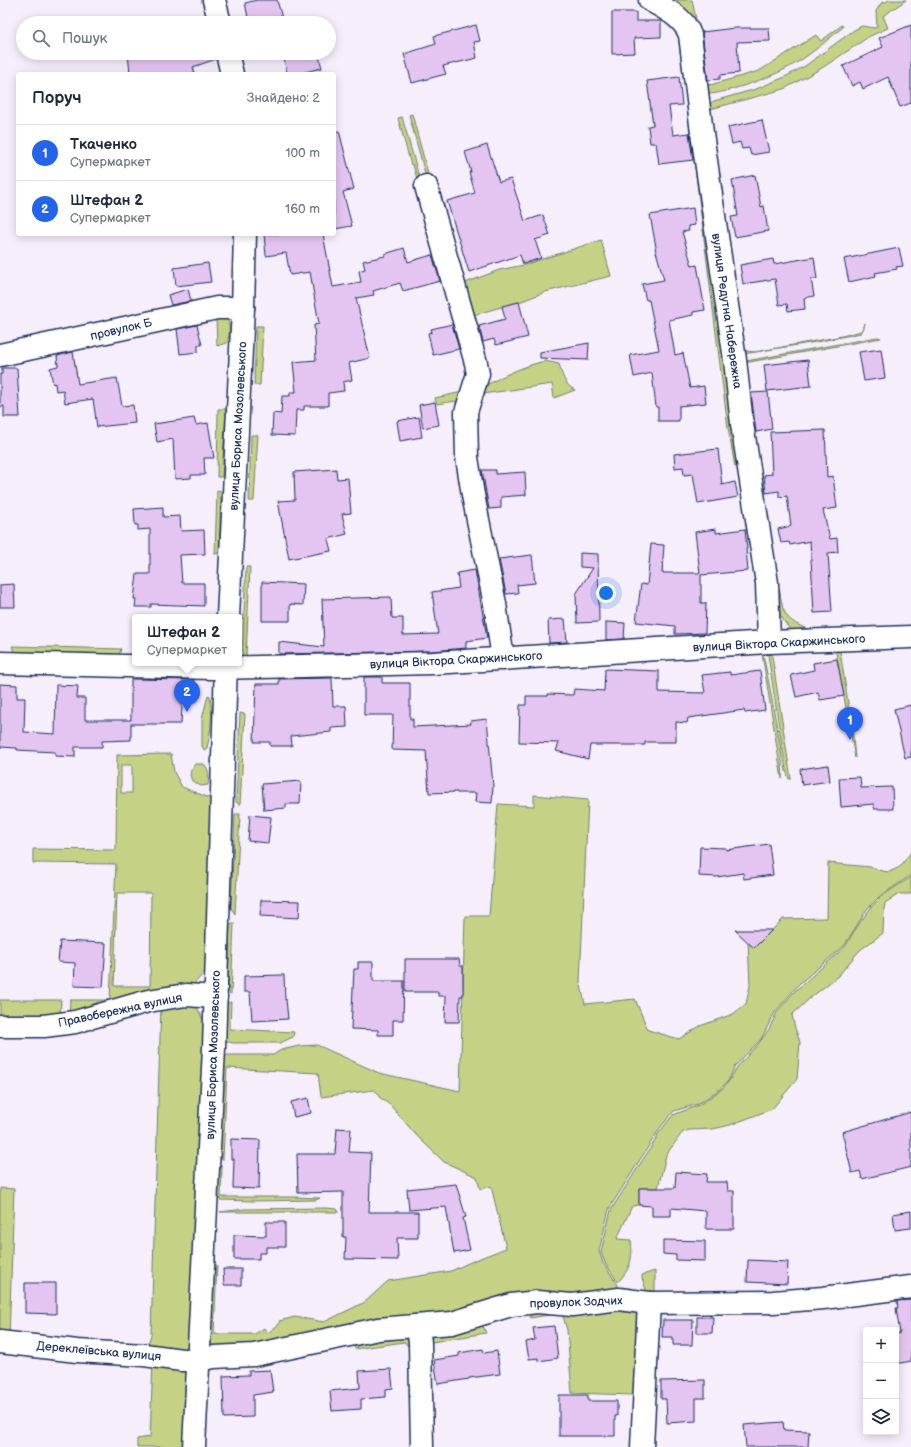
<!DOCTYPE html>
<html lang="uk">
<head>
<meta charset="utf-8">
<style>
	body { margin:0; font-family:"Balsamiq Sans",sans-serif; background:#f6f6f7; color:#1f2937 }
	.controls { position:absolute; right:12px; bottom:12px; display:grid; overflow:hidden; border-radius:4px; box-shadow:0 2px 10px #0003 }
	.controls button { width:36px; height:36px; display:grid; place-items:center; padding:0; border:0; border-bottom:1px solid #e0e1e3; background:#fff; color:#1f2937; font:20px sans-serif }
	.you { position:absolute; left:606px; top:593px; width:14px; height:14px; margin:-10px; border:3px solid #fff; border-radius:50%; background:#1a73e8; box-shadow:0 0 0 6px #1a73e833 }
	.badge { display:grid; place-items:center; width:26px; height:26px; border-radius:50%; background:#2563eb; color:#fff; font-size:13px; font-weight:700 }
	.pin { position:absolute; translate:-50% -33px; filter:drop-shadow(0 1px 2px #0008) }
	.pin::after { content:''; position:absolute; top:21px; width:14px; height:12px; background:inherit; clip-path:polygon(0 0,100% 0,50% 100%) }
	.popup { position:absolute; left:132px; top:614px; width:110px; height:52px; box-sizing:border-box; display:grid; place-content:center; border-radius:4px; background:#fff; filter:drop-shadow(0 1px 3px #0005); font-size:13px; white-space:nowrap; color:#747a83 }
	.popup b { font-size:15px; color:#1f2937 }
	.popup::after { content:''; position:absolute; left:50%; top:100%; margin-left:-8px; border:8px solid transparent; border-top-color:#fff }
	.list { margin:0; padding:0; list-style:none }
	h2 { display:flex; justify-content:space-between; align-items:center; height:52px; margin:0; padding:0 16px; font-size:17px }
	h2 small { font-size:13px; font-weight:400; color:#747a83 }
	.list li { display:grid; grid-template-columns:26px 1fr auto; gap:12px; align-items:center; box-sizing:border-box; height:56px; padding:0 16px; border-top:1px solid #e0e1e3 }
	.list b { display:block; font-size:15px; white-space:nowrap }
	.list p { margin:0; font-size:13px; white-space:nowrap; color:#747a83 }
	.list em { font-size:13px; font-style:normal; color:#747a83 }
	.icon { flex:none; width:22px; height:22px; fill:none; stroke:currentColor; stroke-width:2; stroke-linecap:round; stroke-linejoin:round }
	.map { position:relative; flex:none; width:911px; height:1447px; overflow:hidden }
	.search { position:absolute; background:#fff; box-shadow:0 2px 10px #0003; left:16px; top:16px; width:320px; height:44px; display:flex; align-items:center; gap:10px; box-sizing:border-box; padding:0 14px; border-radius:22px; color:#747a83; font-size:15px }
	.panel { position:absolute; background:#fff; box-shadow:0 2px 10px #0003; left:16px; top:72px; width:320px; height:164px; border-radius:4px }
	.map>svg:first-child { display:block }
</style>
</head>
<body>
<div class="map">
<svg width="911" height="1447" viewBox="0 0 911 1447">
	<rect width="100%" height="100%" fill="#f7eefb"/>
	<filter id="ink" filterUnits="userSpaceOnUse"><feTurbulence type="fractalNoise" baseFrequency=".025" numOctaves="2"/><feDisplacementMap in="SourceGraphic" scale="8" xChannelSelector="R" yChannelSelector="G"/><feConvolveMatrix kernelMatrix="1 2 1 2 8 2 1 2 1" color-interpolation-filters="sRGB"/></filter>
	<g filter="url(#ink)">
		<!-- green -->
		<g fill="#c5d184" stroke="#708071" fill-rule="evenodd">
			<path d="M660,0H692L696,19L699,50Z"/>
			<path d="M889,0H906L883,16L888,28L870,36L822,68L784,89L707,110L704,108L714,101L756,89L785,77L805,66L854,30L862,26L874,28L877,27L876,11L882,2L884,3Z"/>
			<path d="M842,25L843,27C830,38 817,49 804,58C785,71 764,79 743,86C732,89 719,94 707,94L702,81L710,85L759,71L816,35L821,41Z"/>
			<path d="M679,41H683L739,466L735,467L728,428Z"/>
			<path d="M412,114L429,177H426L409,115Z"/>
			<path d="M402,117L433,226L424,204L413,165H411L398,118Z"/>
			<path d="M601,240L611,276L545,292L522,301L470,316L460,285L499,270L524,265Z"/>
			<path d="M225,316C231,324 230,333 227,343L217,346L216,318Z"/>
			<path d="M865,323L864,328L861,333L816,342L743,354L742,349L747,351L755,352L842,336L861,331Z"/>
			<path d="M256,326H263L260,385H254Z"/>
			<path d="M877,337L881,338L744,363L746,361Z"/>
			<path d="M545,361L559,364C562,374 564,385 575,390L554,398L552,384L483,394V387C502,376 523,366 545,361Z"/>
			<path d="M467,391L494,649L458,436L456,401L437,404L435,398Z"/>
			<path d="M218,409H226L222,477H217Z"/>
			<path d="M251,435H258L254,501H249Z"/>
			<path d="M217,490L221,491L219,553L215,554Z"/>
			<path d="M246,567H250L246,657L242,654Z"/>
			<path d="M779,588C781,595 781,605 784,611C791,626 808,629 823,633L793,634L777,611L776,590Z"/>
			<path d="M835,645L840,651L852,728L855,758L835,647L771,650L791,779H789L786,771L768,655L769,646Z"/>
			<path d="M12,646L121,649L118,658L15,655Z"/>
			<path d="M761,647C767,670 771,694 775,717C779,737 784,759 782,779Z"/>
			<path d="M208,695L210,696C213,712 211,732 207,748L204,750L202,746V719Z"/>
			<path d="M240,713L245,714L240,805L236,802Z"/>
			<path d="M171,754L174,772L182,787L214,800L208,965L203,974L193,985L69,1018L70,1000H110L116,864L33,863V849L116,850L117,755ZM121,765H132V793H121ZM117,893H151L150,986H114Z"/>
			<path d="M195,764H204C210,770 209,777 208,785L201,786L192,781C189,774 190,770 195,764Z"/>
			<path d="M534,795L588,800L580,981L585,1004L635,999L648,1030L679,1039L700,1026L733,1014L746,1004L750,985L748,942L754,948L783,919L827,918L828,863L870,867L882,871L889,872L900,867L911,852V875L879,897L867,909L844,946L799,984L775,1012L761,1039L735,1066L728,1081L720,1089L698,1104L674,1111L660,1128L609,1209L599,1251L603,1263L618,1285L617,1294L463,1313L213,1351L209,1346L213,1265H217L214,1334H255L264,1328L268,1333L280,1323L279,1321L295,1317L324,1322L365,1302L388,1281L451,1271L475,1260L506,1248L491,1186L480,1189L477,1177L444,1162L416,1135L390,1105L379,1097L378,1093L374,1090L321,1097L318,1073L227,1068L223,1160L219,1159L223,1057L228,1055H273L281,1050L299,1046L317,1045L379,1073L460,1091L465,916H489L498,804L534,806Z"/>
			<path d="M235,814H240L235,914L231,908Z"/>
			<path d="M911,877V894H899L885,903L884,910L883,933L860,950L838,976L809,999L792,1015L795,1028L800,1042L797,1079L772,1109L730,1125L713,1129L689,1130L682,1133L666,1155L658,1188H639V1205L632,1206L617,1239L631,1240C633,1259 631,1268 618,1282L605,1263L601,1252L611,1210L656,1139L658,1134L673,1115L699,1105L722,1089L729,1081L737,1067L759,1043L769,1029L777,1012L795,991L845,947L854,931L872,906L882,896Z"/>
			<path d="M234,923L231,994L228,992L230,925Z"/>
			<path d="M0,1000H61L60,1020L0,1022Z"/>
			<path d="M231,1002L230,1029L294,1032L293,1037L280,1043H233L225,1041L227,1003Z"/>
			<path d="M161,1004L195,1006L199,1011L205,1024L191,1351L145,1352L151,1335Z"/>
			<path d="M218,1166H222L221,1197H295L320,1198L316,1200L252,1201L220,1200L217,1191Z"/>
			<path d="M0,1188L14,1189L9,1339H0Z"/>
			<path d="M326,1208L337,1209L339,1212H220L244,1209Z"/>
			<path d="M655,1271V1297L649,1299L642,1278V1275Z"/>
			<path d="M641,1306L634,1395L572,1393L567,1330L562,1313L530,1318L529,1308Z"/>
			<path d="M481,1322L486,1333L426,1343L430,1335Z"/>
			<path d="M386,1333L413,1338L409,1347L404,1342L355,1349L354,1339Z"/>
			<path d="M153,1360L189,1371L187,1447H137V1439L150,1437Z"/>
		</g>
		<!-- building -->
		<g fill="#e4c5f2" stroke="#1b2f5e">
			<path d="M257,0H277L282,18L275,20V23H261L260,19L249,22L245,3Z"/>
			<path d="M612,12H636V21H661V37L634,38L635,53L612,54Z"/>
			<path d="M476,25L480,41L474,42L477,58L443,66L446,74L412,83L404,54L436,44L434,36Z"/>
			<path d="M911,25V103L900,107L888,77L863,89L860,82L852,86L843,66L883,47L879,38Z"/>
			<path d="M735,28H769L770,41L737,42L739,73L720,75V79L708,80L702,32Z"/>
			<path d="M128,53H215L216,59L193,67L195,74H130Z"/>
			<path d="M283,53H318L322,68L296,74H287Z"/>
			<path d="M679,77L682,105L669,106L673,135L689,133L693,160L659,164L656,143H650L648,126L653,125L647,81Z"/>
			<path d="M762,120L769,152L751,155L749,148L742,149L740,142L732,144L728,127Z"/>
			<path d="M339,131L354,189L343,192L352,226L334,229V132Z"/>
			<path d="M487,145L499,182L511,179L525,221L543,215L550,235L535,240L541,258L523,264L520,255L469,272L447,201L475,193L469,172H471L465,152Z"/>
			<path d="M755,175L761,207L764,206L768,231L735,237L731,217L738,216L732,180Z"/>
			<path d="M693,208L695,225L688,226L689,231L682,232L692,266L697,265L705,310L693,312V315L669,320L675,355L683,353L690,388L704,386L706,403L679,406V421H658V407H656L652,373L634,377L630,355L659,350L649,300H646L642,284L664,280L655,248L656,247L650,215Z"/>
			<path d="M264,234H323L333,287L361,282L359,271L365,269L363,261L385,256V254L404,248L408,262L432,255L440,281L403,291L400,283L373,291L374,295L356,298L370,358L349,363L352,380L343,382L344,391L328,393V406H304V410H296L295,436L272,435L273,413L281,414L282,396H290V392H296L293,362L316,360L314,325L319,324L310,272L290,275L286,253L266,256Z"/>
			<path d="M899,248L903,266L896,267L897,269L875,273L876,276L849,282L844,259Z"/>
			<path d="M814,257L817,279H811L814,296L804,298L805,309L788,311L787,304L779,305L775,279L743,284L740,265L773,259L774,264Z"/>
			<path d="M208,263L211,282L176,286L174,268Z"/>
			<path d="M188,289L191,301L171,305L168,295Z"/>
			<path d="M519,302L528,337L496,345L494,339L483,342L479,326L505,319L502,306Z"/>
			<path d="M452,324L459,349L433,355L428,333L432,332L431,329Z"/>
			<path d="M197,325L202,345H198V352L180,354L177,329Z"/>
			<path d="M589,343L588,360L540,358V352Z"/>
			<path d="M881,349L885,378L864,381L859,352Z"/>
			<path d="M73,352L78,384L117,378L122,406L133,405L135,423L97,427L93,399L65,403L63,390L56,391L55,383L53,384L50,368L58,366L57,356Z"/>
			<path d="M808,360L811,386L767,391L764,365Z"/>
			<path d="M2,368H17L20,417H4V406L0,407V374H2Z"/>
			<path d="M768,392L772,429L756,432L751,393Z"/>
			<path d="M435,402L439,425L423,428L419,405Z"/>
			<path d="M419,417L422,437L400,441L397,421Z"/>
			<path d="M194,418L196,425L208,423L214,458H204L205,475H191V478L175,479L173,439L157,442L154,424Z"/>
			<path d="M825,430L827,477L833,476L837,508L823,510L830,539L837,538L838,552L828,553L832,612L814,613L810,541L790,545L789,542L781,543L778,529L791,526L787,496L779,497V491L766,493L764,475L772,474L770,432Z"/>
			<path d="M718,449L722,485L735,482L738,497L698,504L693,474L684,475L683,467L675,468L674,454Z"/>
			<path d="M336,469L337,479L348,478L351,513L342,514L347,534L328,539L331,551L289,559L278,501L295,500L294,472Z"/>
			<path d="M482,470H496V474L525,472L526,495L501,497V508L489,509Z"/>
			<path d="M163,507V517L180,516L181,531L204,530L205,554L180,555L182,583H204V606L151,604V607H135L136,599H134L137,574H150V529L138,530V525H135L134,509Z"/>
			<path d="M716,529V533L745,529L747,549H746L748,571L701,575V603H706L705,633L675,634V626L636,622L641,584L647,585L651,544L664,545L662,573H700L695,532Z"/>
			<path d="M580,553L598,554L599,622L577,623L576,594L593,568L580,567Z"/>
			<path d="M532,555L535,583L517,585L518,593L506,594L499,559Z"/>
			<path d="M475,570L487,638L466,641V648L432,651L279,654V642L324,647L322,599L391,597L392,618H403V635L438,634L432,592L459,588L457,573Z"/>
			<path d="M262,582L304,584L303,605L290,604V621H262Z"/>
			<path d="M14,584L15,607H0V585Z"/>
			<path d="M565,619L567,642L549,643L548,620Z"/>
			<path d="M606,622L625,623L624,639L606,640Z"/>
			<path d="M837,659L844,696L820,700L818,692L796,697L791,675L814,670L813,663Z"/>
			<path d="M605,669L659,671V692L705,693L702,675L730,672V675L760,671L765,710L745,713L744,710L688,718L687,723L676,722V742H645V745H590L588,759L556,751L559,743L519,742L520,705H526V696H548V694L573,695L574,689L604,691Z"/>
			<path d="M364,677H382V683H410V719H413V727L471,724L470,721L487,719L493,786L492,803L475,802L476,793H457V792L429,793L426,751L392,750L393,715H364Z"/>
			<path d="M332,678L333,706H346L347,727L331,728V732L291,736L292,746H270V742H254L256,684H279V679Z"/>
			<path d="M131,679L194,680V689H183L181,724H131V740L102,741V747H75V757L55,756V752L17,750V748L0,747V684L17,685V698H25L24,732L55,734L56,685L78,686L77,698H85V720H131Z"/>
			<path d="M911,705V757L905,758L894,709Z"/>
			<path d="M828,765L830,781L802,785L800,769Z"/>
			<path d="M860,777L861,788L892,787L893,809H874V804L841,807L839,778Z"/>
			<path d="M301,781L300,804H286V808L264,810L262,784Z"/>
			<path d="M250,815L271,817L268,843L248,841Z"/>
			<path d="M769,844L773,875L744,879L743,873L717,877L699,876L700,847L726,848V850Z"/>
			<path d="M261,900L300,901L299,918L260,916Z"/>
			<path d="M735,930H772L754,948Z"/>
			<path d="M60,941L106,943L103,987L74,986L75,963L58,962Z"/>
			<path d="M405,959H459L460,966H463V996H460L459,1022H445L446,996H438V992H405Z"/>
			<path d="M358,962H373V981H404L403,1020H393V1035H378V1030L351,1029L354,969H358Z"/>
			<path d="M284,975L285,1000L286,999L288,1019L252,1021L250,992H244V976Z"/>
			<path d="M308,1098L311,1113L294,1117L291,1102Z"/>
			<path d="M911,1112V1167L862,1179L860,1171L852,1173L842,1132Z"/>
			<path d="M337,1128L351,1129L349,1152L371,1153L369,1212H418V1238H397L398,1260L345,1259L346,1237H343V1192L298,1193L297,1154H335Z"/>
			<path d="M231,1139L260,1140L259,1189L233,1188L234,1159H231Z"/>
			<path d="M676,1172L707,1174L706,1182H727L728,1191H734V1229H706V1211L671,1208V1216H652V1206L639,1205V1188H675Z"/>
			<path d="M456,1184L466,1217L463,1218L470,1250L454,1253L446,1207L409,1210L407,1189Z"/>
			<path d="M911,1211V1228L895,1230L893,1214Z"/>
			<path d="M266,1222H285V1247H266V1253H259V1259H234V1235L266,1236Z"/>
			<path d="M663,1240L705,1241V1261L676,1260V1255L663,1254Z"/>
			<path d="M748,1260L788,1262L787,1284L747,1282Z"/>
			<path d="M223,1269H241V1285H224Z"/>
			<path d="M25,1283H56V1314L25,1313Z"/>
			<path d="M911,1300V1361L896,1364V1334L900,1333L896,1308H898L897,1301Z"/>
			<path d="M697,1317H713L712,1333H697Z"/>
			<path d="M663,1320H693L692,1345H673V1337H662Z"/>
			<path d="M554,1326L558,1358L539,1361V1358L529,1359L526,1342L535,1340L533,1328Z"/>
			<path d="M483,1349L484,1353L497,1351L500,1374L469,1378V1379L438,1384L434,1360L459,1356V1353Z"/>
			<path d="M391,1369L393,1388L386,1389V1397L361,1399V1409L332,1411L330,1391L360,1388L359,1371Z"/>
			<path d="M270,1370L273,1392L253,1395V1417L224,1418L223,1376L249,1375V1371Z"/>
			<path d="M705,1380V1398H696V1421L667,1423L666,1399H661V1381Z"/>
			<path d="M559,1395H588V1401H617V1416H615V1436H559Z"/>
			<path d="M783,1422L784,1430L809,1431L808,1447H746L744,1425Z"/>
		</g>
		<g fill="none" stroke-linecap="round" stroke-linejoin="round">
			<defs>
				<g id="minor">
					<path d="M214,0L220,23"/>
					<path d="M650,0C665,9 684,17 690,35L702,133L735,360L742,424L767,583L769,642"/>
					<path d="M227,53L232,74"/>
					<path d="M426,186L476,363L478,374L466,412L467,458L473,495L495,604L503,659"/>
					<path d="M0,355L217,308H243"/>
					<path d="M228,617L243,308L245,234"/>
					<path d="M0,663L212,668L433,663L769,642L911,637"/>
					<path d="M0,1026H44L75,1022L148,1001L186,995L216,997"/>
					<path d="M418,1326L420,1343L422,1447"/>
					<path d="M0,1342L77,1351L144,1355L182,1360H198L214,1357L254,1355L378,1329L452,1323L511,1305L537,1302L572,1305L619,1299L649,1303L773,1302L823,1298L911,1287"/>
					<path d="M194,1447L214,1048L226,663"/>
					<path d="M642,1447L649,1303"/>
				</g>
			</defs>
			<!-- minor casing -->
			<use href="#minor" stroke="#1b2f5e" stroke-width="25"/>
			<!-- minor -->
			<use href="#minor" stroke="#fff" stroke-width="22"/>
		</g>
	</g>
	<g text-anchor="middle" stroke-width="4" stroke-linejoin="round" paint-order="stroke">
		<!-- street labels -->
		<g font-size="12" fill="#1b2f5e" stroke="#fff">
			<text transform="translate(727 311) rotate(82)" y="4">вулиця Редутна Набережна</text>
			<text transform="translate(121 329) rotate(-13)" y="4">провулок Б</text>
			<text transform="translate(238 426) rotate(-87)" y="4">вулиця Бориса Мозолевського</text>
			<text transform="translate(779 643) rotate(-3)" y="4">вулиця Віктора Скаржинського</text>
			<text transform="translate(456 660) rotate(-3)" y="4">вулиця Віктора Скаржинського</text>
			<text transform="translate(120 1010) rotate(-12)" y="4">Правобережна вулиця</text>
			<text transform="translate(213 1055) rotate(-88)" y="4">вулиця Бориса Мозолевського</text>
			<text transform="translate(576 1302) rotate(-2)" y="4">провулок Зодчих</text>
			<text transform="translate(99 1351) rotate(5)" y="4">Дереклеївська вулиця</text>
		</g>
	</g>
</svg>
<div class="controls">
<button>+</button>
<button>−</button>
<button><svg class="icon" aria-label="layers" viewBox="0 0 24 24"><path d="M12 4l9 5-9 5-9-5zM3 14l9 5 9-5"/></svg></button>
</div>
<div class="you"></div>
<div class="pin badge" style="left:850px;top:740px">1</div>
<div class="pin badge" style="left:187px;top:712px">2</div>
<div class="popup"><b>Штефан 2</b>Супермаркет</div>
<div class="search"><svg class="icon" aria-label="search" viewBox="0 0 24 24"><circle cx="10" cy="10" r="6"/><path d="M15 15l6 6"/></svg>Пошук</div>
<section class="panel">
<h2>Поруч<small>Знайдено: 2</small></h2>
<ul class="list">
<li><span class="badge">1</span><div><b>Ткаченко</b><p>Супермаркет</p></div><em>100 m</em></li>
<li><span class="badge">2</span><div><b>Штефан 2</b><p>Супермаркет</p></div><em>160 m</em></li>
</ul>
</section>
</div>
</body>
</html>
